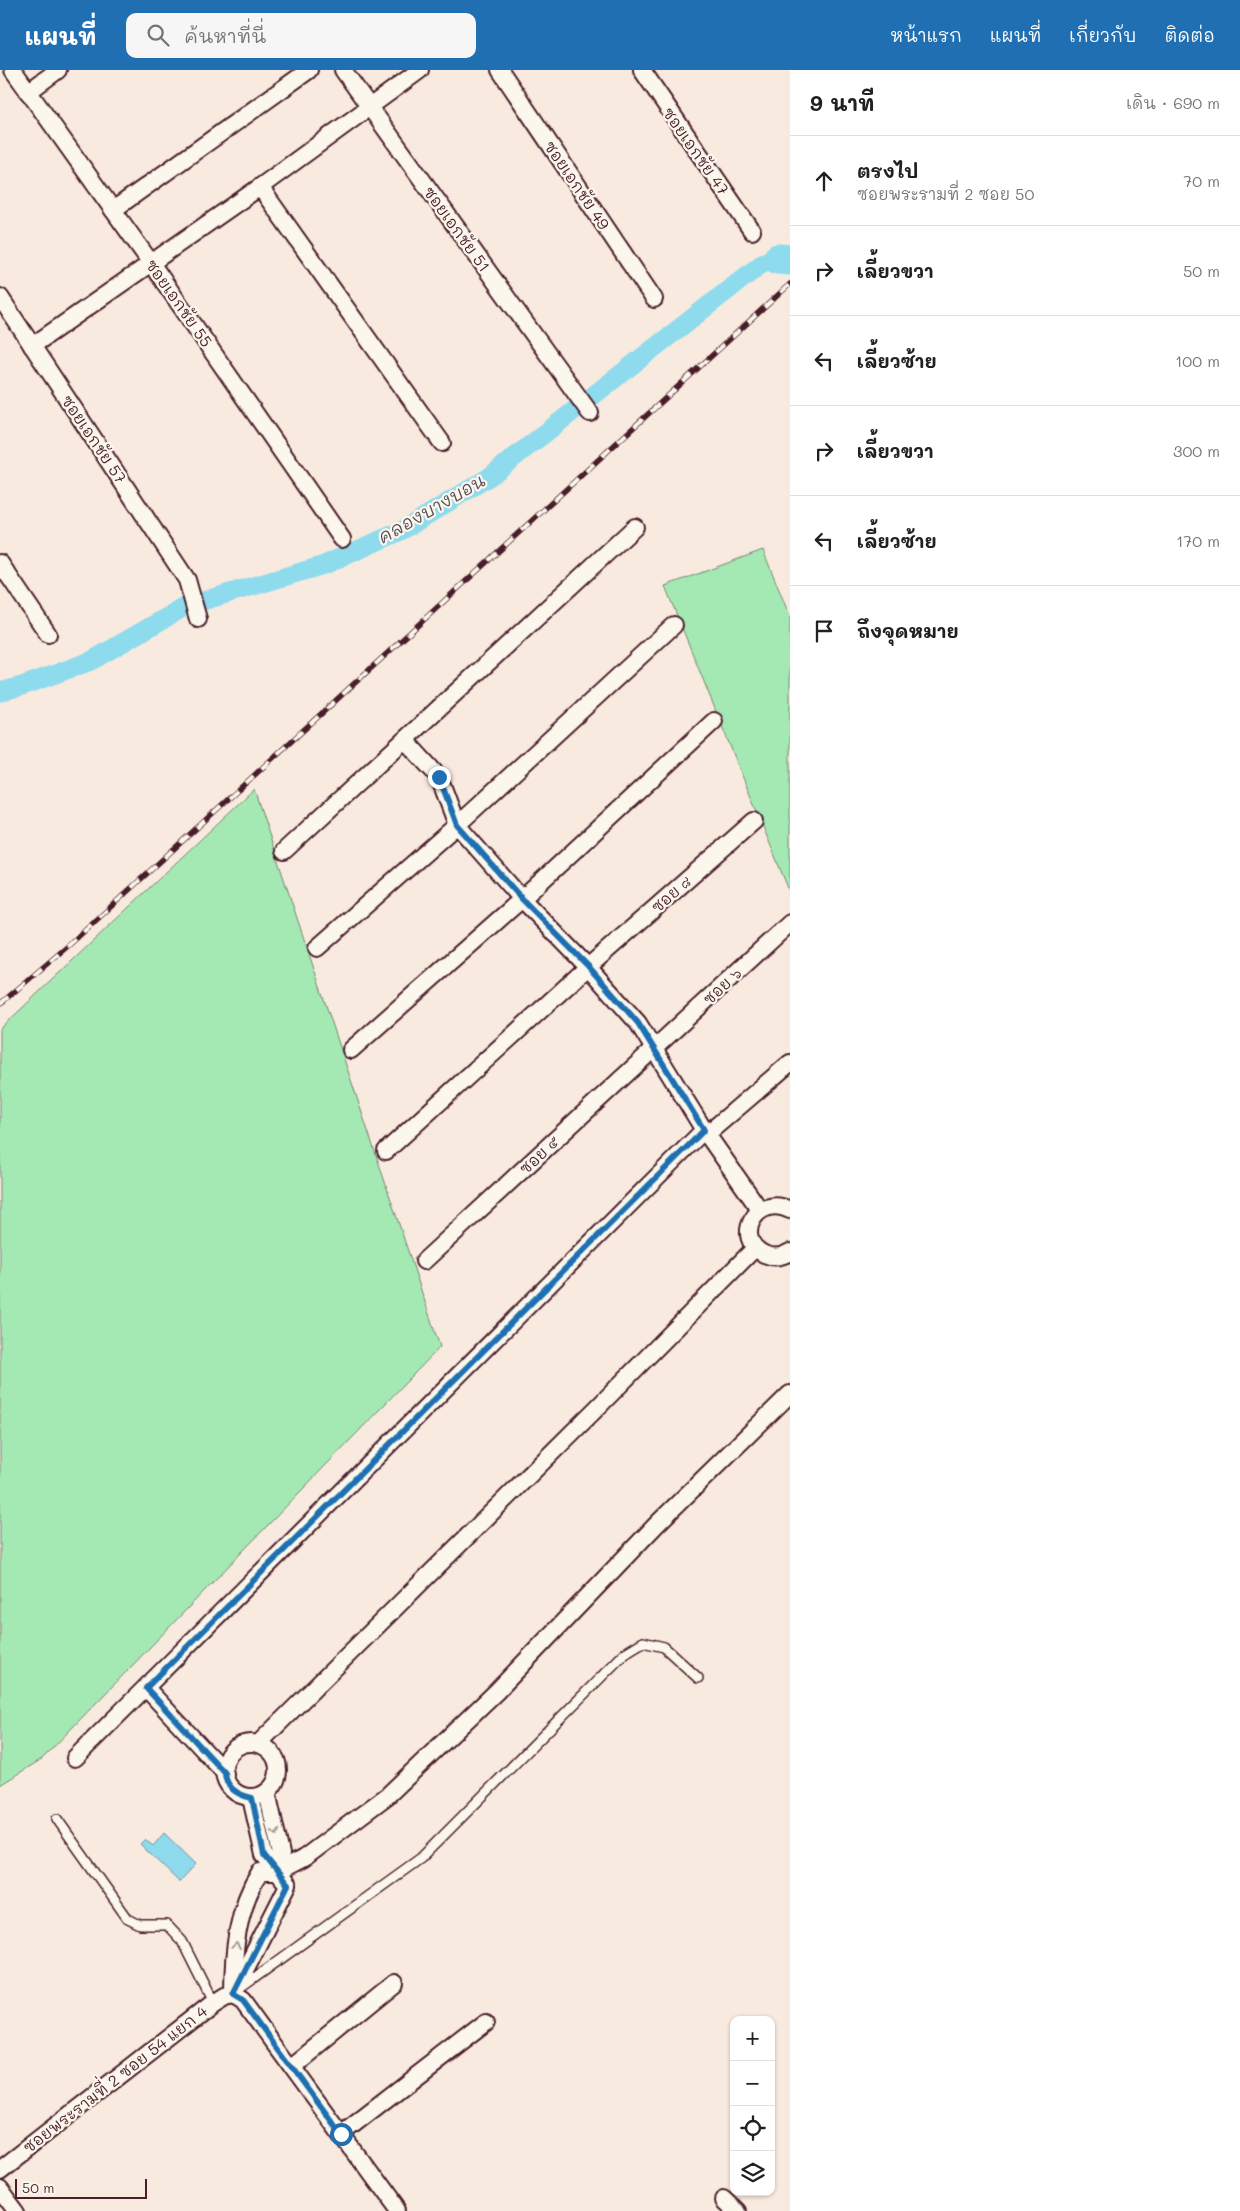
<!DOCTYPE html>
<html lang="th">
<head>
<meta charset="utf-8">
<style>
	body { margin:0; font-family:Mali,"Playpen Sans Thai",sans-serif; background:#f6f6f6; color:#202124 }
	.controls { position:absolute; right:15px; bottom:15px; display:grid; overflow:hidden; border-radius:10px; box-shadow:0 1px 4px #0004 }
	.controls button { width:45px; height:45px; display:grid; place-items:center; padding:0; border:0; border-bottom:1px solid #e0e0e0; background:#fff; color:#202124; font:25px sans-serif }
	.scale { position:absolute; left:15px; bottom:12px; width:132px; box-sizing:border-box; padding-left:5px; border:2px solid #4a1f2b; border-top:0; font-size:14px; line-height:18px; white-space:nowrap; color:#4a1f2b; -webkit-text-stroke:4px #fbf7ec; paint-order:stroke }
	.stop { position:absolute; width:15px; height:15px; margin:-11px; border:4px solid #1f6fb2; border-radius:50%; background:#fff }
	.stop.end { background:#1f6fb2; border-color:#fff; box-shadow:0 1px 5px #0008 }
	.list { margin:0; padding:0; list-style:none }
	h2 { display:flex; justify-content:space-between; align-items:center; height:65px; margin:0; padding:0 20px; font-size:21px }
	h2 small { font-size:16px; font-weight:400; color:#757577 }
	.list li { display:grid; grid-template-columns:32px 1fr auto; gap:15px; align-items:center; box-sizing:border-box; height:90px; padding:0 20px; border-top:1px solid #e0e0e0 }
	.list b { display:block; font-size:19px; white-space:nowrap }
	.list p { margin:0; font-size:16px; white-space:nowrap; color:#757577 }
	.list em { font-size:16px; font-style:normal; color:#757577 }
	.icon { flex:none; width:28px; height:28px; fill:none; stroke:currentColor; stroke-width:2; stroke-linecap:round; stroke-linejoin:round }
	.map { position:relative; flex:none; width:790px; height:2141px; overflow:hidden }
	header { display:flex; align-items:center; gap:30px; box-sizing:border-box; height:70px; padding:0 25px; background:#1f6fb2; color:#fff }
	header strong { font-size:24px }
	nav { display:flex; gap:28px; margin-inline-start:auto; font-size:18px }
	.search { width:350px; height:45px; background:#f6f6f6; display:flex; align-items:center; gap:12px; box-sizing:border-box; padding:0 18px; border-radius:10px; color:#757577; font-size:19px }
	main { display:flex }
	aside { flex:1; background:#fff }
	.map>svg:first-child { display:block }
</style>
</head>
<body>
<header>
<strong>แผนที่</strong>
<div class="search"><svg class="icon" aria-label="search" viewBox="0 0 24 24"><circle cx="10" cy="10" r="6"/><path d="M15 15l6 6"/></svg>ค้นหาที่นี่</div>
<nav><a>หน้าแรก</a><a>แผนที่</a><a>เกี่ยวกับ</a><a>ติดต่อ</a></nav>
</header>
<main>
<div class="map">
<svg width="790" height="2141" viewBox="0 0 790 2141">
	<rect width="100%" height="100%" fill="#f9eadf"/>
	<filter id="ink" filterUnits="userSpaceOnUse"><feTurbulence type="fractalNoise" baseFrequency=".02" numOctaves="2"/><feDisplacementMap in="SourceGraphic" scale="10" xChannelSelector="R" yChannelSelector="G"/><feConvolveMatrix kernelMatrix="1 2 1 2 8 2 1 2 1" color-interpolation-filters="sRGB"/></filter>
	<g filter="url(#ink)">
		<!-- green -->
		<g fill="#a4e9b4" stroke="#778470">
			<path d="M763,480L790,547V823L665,516Z"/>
			<path d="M254,719L440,1277L42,1689L0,1715V959Z"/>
		</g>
		<!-- water -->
		<path fill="#8ddbed" stroke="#72909f" d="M164,1763L196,1794L179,1812L140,1774L145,1769L153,1776Z"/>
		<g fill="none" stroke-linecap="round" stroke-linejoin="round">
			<!-- canal -->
			<path stroke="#8ddbed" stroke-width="19" d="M0,622L22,616L91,591L186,536L324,495L403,460L489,407L764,192L778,189"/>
			<!-- river -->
			<path stroke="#8ddbed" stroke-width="31" d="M778,189L790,190"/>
			<defs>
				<g id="service">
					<path d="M57,1749L128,1849L140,1855H167L182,1871L213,1933"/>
					<path d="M239,1919L421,1788L625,1583L643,1572L664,1577L698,1608"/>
				</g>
				<g id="minor">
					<path d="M13,0L151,193L342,469"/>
					<path d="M343,0L590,343"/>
					<path d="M500,0L654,229"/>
					<path d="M642,0L752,161"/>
					<path d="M28,22L58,0"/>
					<path d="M260,117L442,373"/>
					<path d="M113,140L309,0"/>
					<path d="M0,227L187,510L198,549"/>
					<path d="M32,276L260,117L420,0"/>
					<path d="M0,493L48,564"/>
					<path d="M405,670L439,707L457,755L522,829L588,897L638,953L704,1060L760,1140"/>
					<path d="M284,781L635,457"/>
					<path d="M317,878L457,755L674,555"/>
					<path d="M351,980L522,829L714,651"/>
					<path d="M707,1064L790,993"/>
					<path d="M386,1081L588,897L754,751"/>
					<path d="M790,1140C756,1123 732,1169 764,1184C773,1188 782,1187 790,1182"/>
					<path d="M424,1191L790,853"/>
					<path d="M146,1618L225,1703"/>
					<circle cx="251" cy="1700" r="27"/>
					<path d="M258,1674L596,1339L755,1178"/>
					<path d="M75,1688L704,1060"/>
					<path d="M267,1722L281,1784L277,1802"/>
					<path d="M235,1920L288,1815L264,1785L251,1728"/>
					<path d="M233,1924C233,1882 237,1838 260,1802H277L304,1788L387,1726L496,1622L657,1454L790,1324"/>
					<path d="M233,1924L243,1930L397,2141"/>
					<path d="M292,1996L394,1913"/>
					<path d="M341,2064L486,1952"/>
					<path d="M0,2099L213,1933L224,1926L233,1924"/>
					<path d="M0,2117L18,2141"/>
					<path d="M724,2128L738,2141"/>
				</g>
			</defs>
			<!-- service casing -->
			<use href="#service" stroke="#4a1f2b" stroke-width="12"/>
			<!-- minor casing -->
			<use href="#minor" stroke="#4a1f2b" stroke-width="20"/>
			<!-- service -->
			<use href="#service" stroke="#fbf7ec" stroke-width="9"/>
			<!-- minor -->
			<use href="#minor" stroke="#fbf7ec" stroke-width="16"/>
			<defs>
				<path id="rail" d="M0,934L68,876L790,214"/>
			</defs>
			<!-- rail casing -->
			<use href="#rail" stroke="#4a1f2b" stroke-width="5.5"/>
			<!-- rail -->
			<use href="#rail" stroke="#fbf7ec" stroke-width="4" stroke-dasharray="11" stroke-linecap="butt"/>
		</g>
		<!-- one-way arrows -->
		<defs><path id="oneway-chevron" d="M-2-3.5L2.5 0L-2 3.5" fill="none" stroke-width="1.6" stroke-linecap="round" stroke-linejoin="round" transform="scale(1.25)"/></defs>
		<g stroke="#ab9695">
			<use href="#oneway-chevron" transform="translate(276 1762) rotate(77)"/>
			<use href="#oneway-chevron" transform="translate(236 1876) rotate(-82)"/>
		</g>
	</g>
	<g fill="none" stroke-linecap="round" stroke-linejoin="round" filter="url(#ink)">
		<!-- route -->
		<path stroke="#1f6fb2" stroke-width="6" d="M341,2064L243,1930L233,1924L288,1815L264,1785L252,1728C238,1725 226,1718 225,1703L146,1618L704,1060L638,953L588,896L522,829L457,755L439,707"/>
	</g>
	<g text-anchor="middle" stroke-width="4.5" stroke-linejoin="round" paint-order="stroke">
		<!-- street labels -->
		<g font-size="16" fill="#4a1f2b" stroke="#fbf7ec">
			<text transform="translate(696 81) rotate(55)" y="6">ซอยเอกชัย 47</text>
			<text transform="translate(577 115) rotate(56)" y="6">ซอยเอกชัย 49</text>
			<text transform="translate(457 159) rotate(54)" y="6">ซอยเอกชัย 51</text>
			<text transform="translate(179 233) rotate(55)" y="6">ซอยเอกชัย 55</text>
			<text transform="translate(94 369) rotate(56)" y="6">ซอยเอกชัย 57</text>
			<text transform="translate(671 824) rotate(-41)" y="6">ซอย ๘</text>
			<text transform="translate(722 916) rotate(-43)" y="6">ซอย ๖</text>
			<text transform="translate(539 1085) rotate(-43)" y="6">ซอย ๕</text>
			<text transform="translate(115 2009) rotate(-38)" y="6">ซอยพระรามที่ 2 ซอย 54 แยก 4</text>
		</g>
		<!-- water labels -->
		<g font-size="18" font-style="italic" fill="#5b4e5c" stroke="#fbf7ec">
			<text transform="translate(432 439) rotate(-30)" y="6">คลองบางบอน</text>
		</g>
	</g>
</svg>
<div class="controls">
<button>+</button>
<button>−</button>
<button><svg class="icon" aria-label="locate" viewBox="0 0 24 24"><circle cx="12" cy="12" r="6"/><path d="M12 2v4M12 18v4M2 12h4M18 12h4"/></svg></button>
<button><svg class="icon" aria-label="layers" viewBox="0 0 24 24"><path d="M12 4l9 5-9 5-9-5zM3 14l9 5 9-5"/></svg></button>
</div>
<div class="scale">50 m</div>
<div class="stop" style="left:341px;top:2064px"></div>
<div class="stop end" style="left:439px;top:707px"></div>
</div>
<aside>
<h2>9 นาที<small>เดิน · 690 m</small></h2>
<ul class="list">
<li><svg class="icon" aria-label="ahead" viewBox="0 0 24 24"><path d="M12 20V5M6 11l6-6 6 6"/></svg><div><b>ตรงไป</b><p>ซอยพระรามที่ 2 ซอย 50</p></div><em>70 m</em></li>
<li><svg class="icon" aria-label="right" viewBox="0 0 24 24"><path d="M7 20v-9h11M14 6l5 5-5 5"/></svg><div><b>เลี้ยวขวา</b></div><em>50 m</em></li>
<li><svg class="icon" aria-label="left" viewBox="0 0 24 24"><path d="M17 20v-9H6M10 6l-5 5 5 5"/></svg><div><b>เลี้ยวซ้าย</b></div><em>100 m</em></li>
<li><svg class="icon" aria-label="right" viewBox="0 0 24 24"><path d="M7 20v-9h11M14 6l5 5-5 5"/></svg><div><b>เลี้ยวขวา</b></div><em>300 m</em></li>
<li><svg class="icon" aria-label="left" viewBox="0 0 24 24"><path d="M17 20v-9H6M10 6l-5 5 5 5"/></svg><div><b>เลี้ยวซ้าย</b></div><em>170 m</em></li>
<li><svg class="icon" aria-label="arrive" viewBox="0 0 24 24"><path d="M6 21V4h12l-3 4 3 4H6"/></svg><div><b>ถึงจุดหมาย</b></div></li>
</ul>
</aside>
</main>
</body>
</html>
